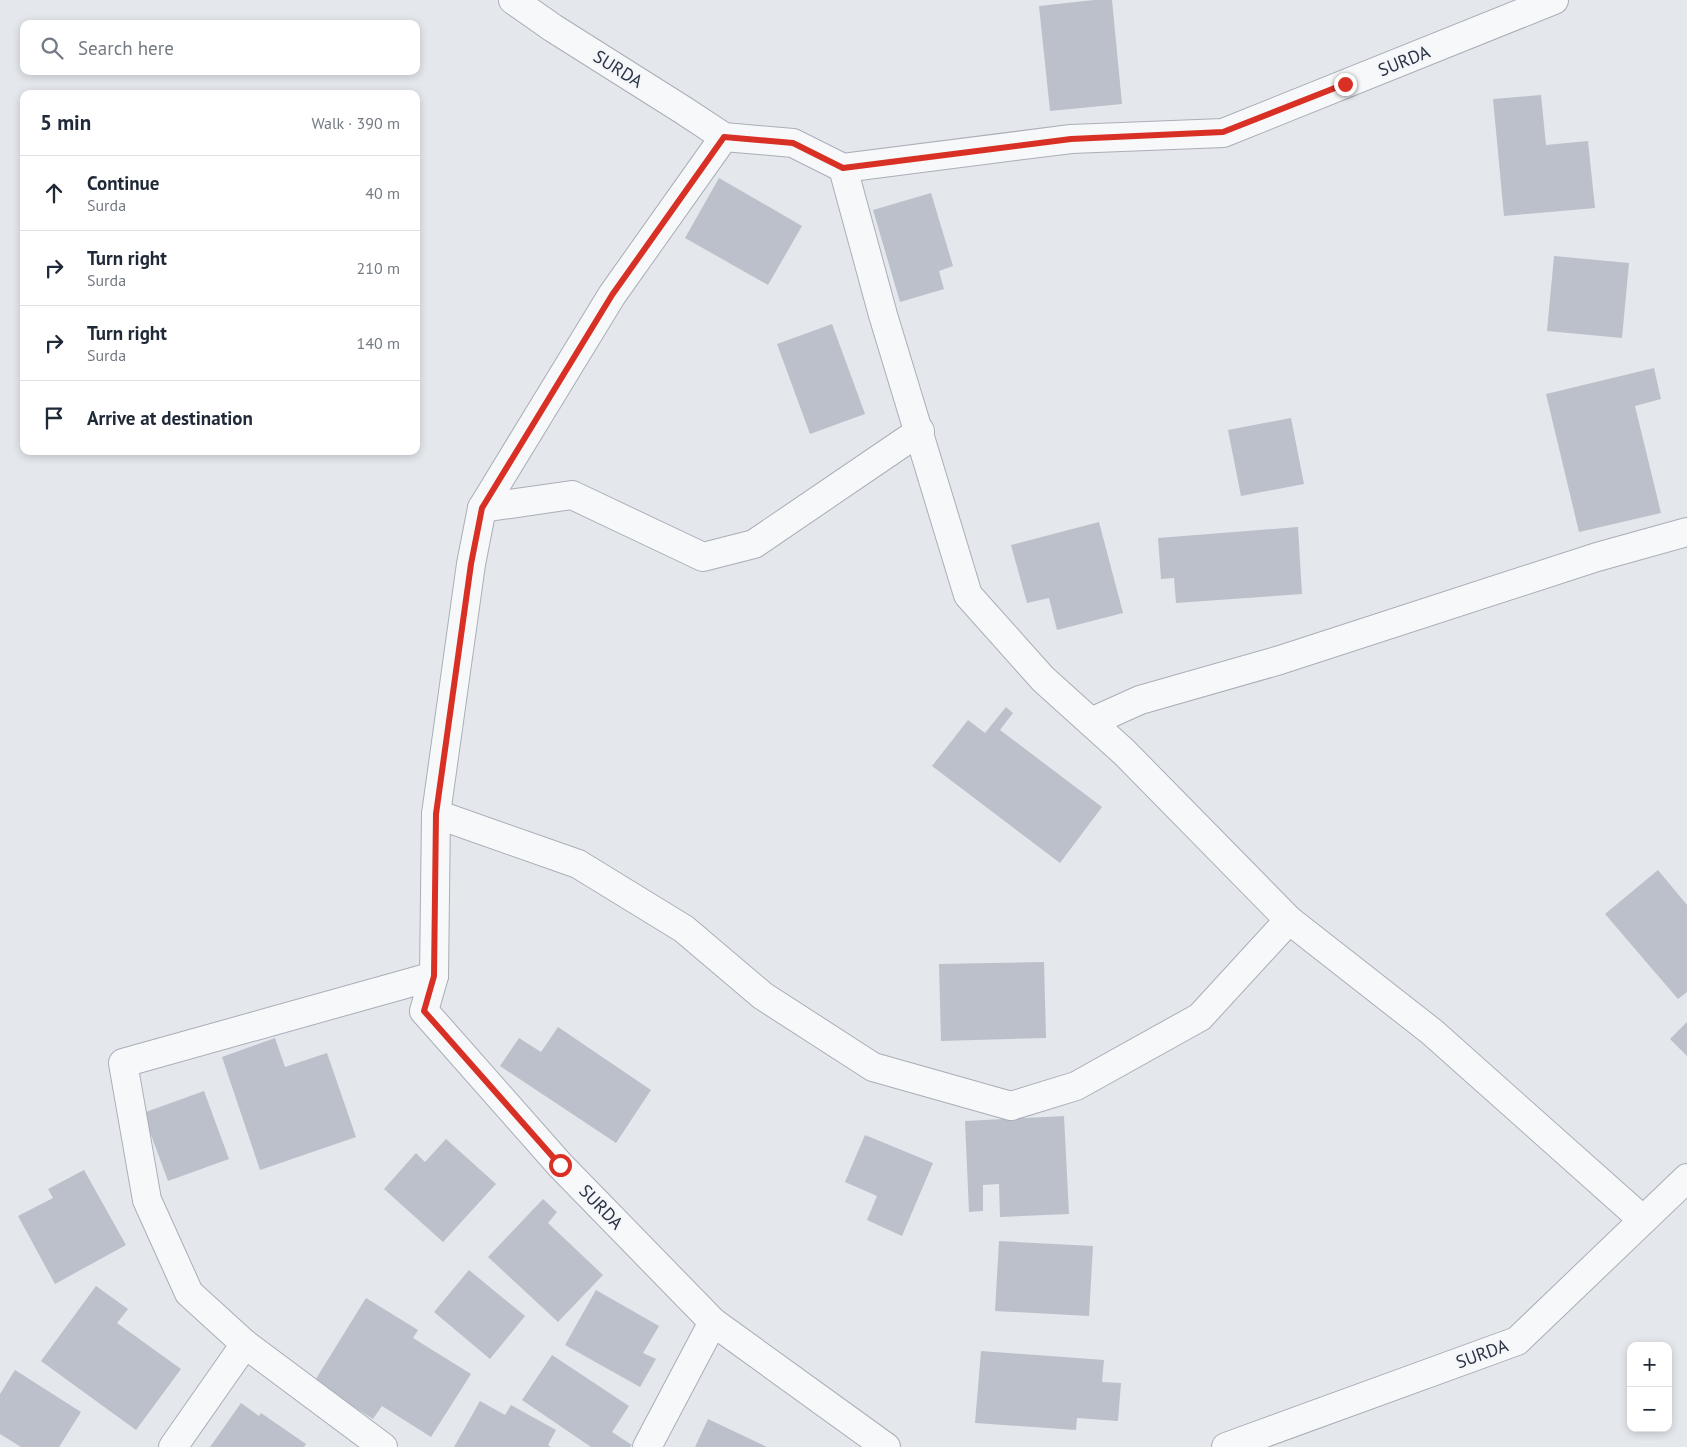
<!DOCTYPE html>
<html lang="en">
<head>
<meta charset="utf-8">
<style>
	body { margin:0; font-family:"PT Sans",sans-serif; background:#f2f2f3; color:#1f2937 }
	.controls { position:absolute; right:15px; bottom:15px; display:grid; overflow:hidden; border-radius:10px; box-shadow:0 2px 8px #0003 }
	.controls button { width:45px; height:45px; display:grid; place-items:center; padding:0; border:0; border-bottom:1px solid #e0e1e3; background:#fff; color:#1f2937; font:25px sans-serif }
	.stop { position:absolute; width:15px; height:15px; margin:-11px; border:4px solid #d93025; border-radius:50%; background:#fff }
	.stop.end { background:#d93025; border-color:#fff; box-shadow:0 1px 5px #0008 }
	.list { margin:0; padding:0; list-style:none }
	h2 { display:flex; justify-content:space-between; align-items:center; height:65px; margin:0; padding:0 20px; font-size:21px }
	h2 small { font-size:16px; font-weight:400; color:#747a83 }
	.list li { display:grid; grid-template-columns:32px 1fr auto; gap:15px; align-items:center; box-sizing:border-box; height:75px; padding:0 20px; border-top:1px solid #e0e1e3 }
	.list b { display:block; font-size:19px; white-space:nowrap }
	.list p { margin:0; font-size:16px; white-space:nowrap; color:#747a83 }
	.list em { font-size:16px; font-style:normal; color:#747a83 }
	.icon { flex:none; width:28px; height:28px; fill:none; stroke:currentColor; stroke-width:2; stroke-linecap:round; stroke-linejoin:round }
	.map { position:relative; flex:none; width:1687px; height:1447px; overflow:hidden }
	.search { position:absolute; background:#fff; box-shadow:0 2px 8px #0003; left:20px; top:20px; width:400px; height:55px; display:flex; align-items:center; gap:12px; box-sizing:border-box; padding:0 18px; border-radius:10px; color:#747a83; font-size:19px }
	.panel { position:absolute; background:#fff; box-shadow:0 2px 8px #0003; left:20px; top:90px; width:400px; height:365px; border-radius:10px }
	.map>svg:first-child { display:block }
</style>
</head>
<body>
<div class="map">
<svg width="1687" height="1447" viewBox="0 0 1687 1447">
	<rect width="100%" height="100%" fill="#e4e7ec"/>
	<!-- building -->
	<g fill="#bbc0ca">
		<path d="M1094,0H1112L1122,104L1050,111L1039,6Z"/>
		<path d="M1541,95L1546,145L1588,141L1595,208L1504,216L1493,99Z"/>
		<path d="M719,178L802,226L768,285L685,238Z"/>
		<path d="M931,193L953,266L939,271L944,289L900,302L873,210Z"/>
		<path d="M1554,256L1629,263L1622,338L1547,331Z"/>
		<path d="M832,324L865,414L810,434L777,344Z"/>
		<path d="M1654,368L1661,399L1635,406L1661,513L1579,532L1546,394Z"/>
		<path d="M1291,418L1304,484L1241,496L1228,430Z"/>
		<path d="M1099,522L1123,613L1057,630L1049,598L1027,603L1011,545Z"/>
		<path d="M1298,527L1302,594L1176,603L1174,578L1161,579L1158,538Z"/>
		<path d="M1006,707L1013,713L1000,730L1102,807L1060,863L932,766L968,720L985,733Z"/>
		<path d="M1658,870L1687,905V992L1678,999L1605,914Z"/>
		<path d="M1044,962L1046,1038L941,1041L939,964Z"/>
		<path d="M1687,1022V1056L1670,1039Z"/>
		<path d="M558,1027L651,1090L616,1143L500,1066L519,1038L541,1052Z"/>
		<path d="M275,1038L285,1067L327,1053L356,1137L260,1170L222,1057Z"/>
		<path d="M204,1091L229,1159L168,1181L143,1113Z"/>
		<path d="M1064,1116L1069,1214L1000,1217L999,1184L983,1185V1211L969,1212L965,1121Z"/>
		<path d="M865,1135L933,1163L902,1236L867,1220L877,1196L845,1182Z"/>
		<path d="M446,1139L496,1184L443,1242L384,1189L416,1153L425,1162Z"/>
		<path d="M84,1170L126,1245L55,1284L18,1216L53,1198L48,1189Z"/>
		<path d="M543,1199L557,1212L548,1223L603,1275L558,1322L488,1257Z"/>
		<path d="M999,1241L1093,1246L1089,1316L995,1311Z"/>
		<path d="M469,1270L525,1316L490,1359L434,1312Z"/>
		<path d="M96,1286L128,1309L117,1323L181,1369L136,1430L41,1361Z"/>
		<path d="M596,1290L659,1326L643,1353L656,1359L640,1387L565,1345Z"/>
		<path d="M366,1298L418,1330L413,1338L471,1374L431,1437L382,1406L373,1419L314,1382Z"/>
		<path d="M981,1351L1104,1360L1102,1382L1121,1383L1118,1421L1077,1418L1076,1430L975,1423Z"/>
		<path d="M552,1355L629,1406L612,1432L632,1445L630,1447H591L522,1400Z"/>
		<path d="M15,1370L81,1412L59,1447H21L0,1434V1394Z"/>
		<path d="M480,1401L505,1415L511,1405L556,1430L548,1445L551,1447H454Z"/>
		<path d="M241,1403L259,1416L261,1413L306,1444L304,1447H210Z"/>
		<path d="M708,1419L767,1447H695Z"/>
	</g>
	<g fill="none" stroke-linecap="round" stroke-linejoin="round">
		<defs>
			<g id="street">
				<path d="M513,0L553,28L683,110L724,137L793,143L843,168L1071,139L1223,133L1554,0"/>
				<path d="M724,137L612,295L482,508L471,564L436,814L434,976L424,1011L560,1165L713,1322L886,1447"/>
				<path d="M843,168L883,315L968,595L1043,679L1124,752L1289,920L1432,1032L1643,1220"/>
				<path d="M482,508L572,495L703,557L754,544L920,431"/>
				<path d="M1091,722L1140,700L1280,660L1597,557L1687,532"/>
				<path d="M436,814L578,864L684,929L763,996L873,1067L1011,1106L1076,1086L1200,1017L1289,920"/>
				<path d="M173,1447L245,1344"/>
				<path d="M383,1447L245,1344L189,1293L147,1200L123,1063L434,976"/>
				<path d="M647,1447L713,1322"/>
				<path d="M1226,1447L1517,1341L1687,1178"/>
			</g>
		</defs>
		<!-- street casing -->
		<use href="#street" stroke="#a9aeb7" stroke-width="30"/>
		<!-- street -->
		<use href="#street" stroke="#f7f8fa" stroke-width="28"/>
	</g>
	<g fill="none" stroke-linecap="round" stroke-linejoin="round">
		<!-- route -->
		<path stroke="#d93025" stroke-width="6" d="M560,1165L424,1011L434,976L436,814L471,564L482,508L612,295L724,137L793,143L843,168L1071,139L1223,132L1345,84"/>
	</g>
	<g text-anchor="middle" stroke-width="4.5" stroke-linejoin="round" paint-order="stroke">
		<!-- street labels -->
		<g font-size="18" fill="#2b3445" stroke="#f4f6f9">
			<text transform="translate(1404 61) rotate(-22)" y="6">SURDA</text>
			<text transform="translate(618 69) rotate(32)" y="6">SURDA</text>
			<text transform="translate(601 1207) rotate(46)" y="6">SURDA</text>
			<text transform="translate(1482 1354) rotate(-20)" y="6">SURDA</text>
		</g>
	</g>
</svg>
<div class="controls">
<button>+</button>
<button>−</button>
</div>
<div class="stop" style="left:560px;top:1165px"></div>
<div class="stop end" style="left:1345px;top:84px"></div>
<div class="search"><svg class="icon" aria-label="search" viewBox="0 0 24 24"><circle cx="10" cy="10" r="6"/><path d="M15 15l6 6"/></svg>Search here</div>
<section class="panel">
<h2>5 min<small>Walk · 390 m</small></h2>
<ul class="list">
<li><svg class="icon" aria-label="ahead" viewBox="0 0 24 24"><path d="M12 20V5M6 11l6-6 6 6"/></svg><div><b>Continue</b><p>Surda</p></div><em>40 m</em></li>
<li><svg class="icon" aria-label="right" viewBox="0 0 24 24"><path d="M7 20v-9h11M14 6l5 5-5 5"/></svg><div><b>Turn right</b><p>Surda</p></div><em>210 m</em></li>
<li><svg class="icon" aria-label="right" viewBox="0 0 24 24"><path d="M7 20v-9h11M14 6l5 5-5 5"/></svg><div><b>Turn right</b><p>Surda</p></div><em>140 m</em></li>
<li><svg class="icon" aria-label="arrive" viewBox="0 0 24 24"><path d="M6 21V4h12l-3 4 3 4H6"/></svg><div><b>Arrive at destination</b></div></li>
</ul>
</section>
</div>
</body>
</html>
